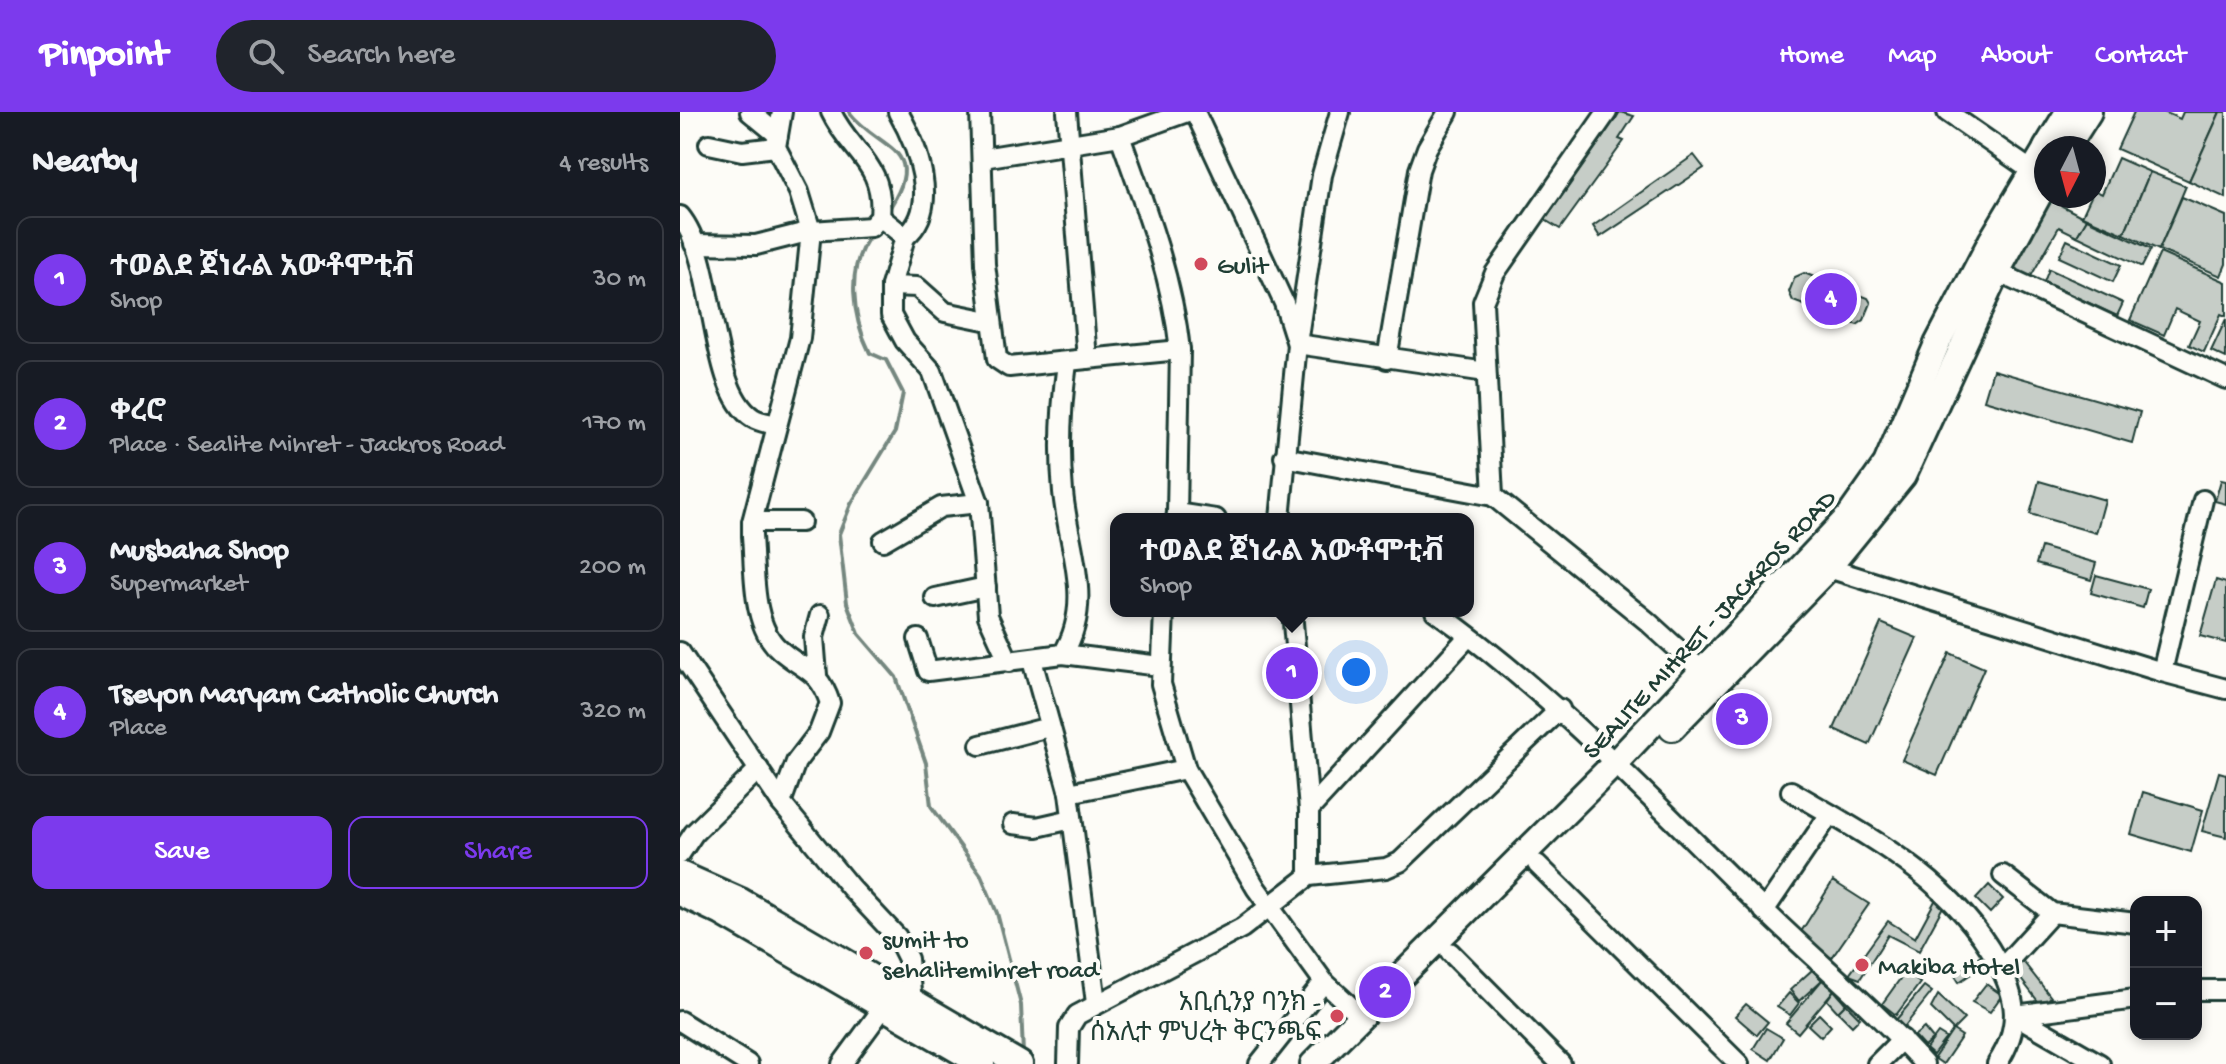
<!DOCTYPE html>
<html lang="en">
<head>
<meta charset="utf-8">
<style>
	body { margin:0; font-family:"Gochi Hand","Noto Sans Ethiopic",sans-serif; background:#20242c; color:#f1f3f6 }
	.controls { position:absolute; right:24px; bottom:24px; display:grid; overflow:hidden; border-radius:16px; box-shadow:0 4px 12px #0003 }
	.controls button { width:72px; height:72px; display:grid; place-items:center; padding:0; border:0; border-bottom:2px solid #363941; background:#171b24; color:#f1f3f6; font:40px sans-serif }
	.compass { position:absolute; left:1354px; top:24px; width:72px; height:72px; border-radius:50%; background:#171b24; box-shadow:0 4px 12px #0003; rotate:186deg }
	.you { position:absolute; left:676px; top:560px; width:28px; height:28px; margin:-20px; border:6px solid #fff; border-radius:50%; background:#1a73e8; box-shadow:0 0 0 12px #1a73e833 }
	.badge { display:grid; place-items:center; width:52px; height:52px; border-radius:50%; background:#7c3aed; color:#fff; font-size:26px; font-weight:700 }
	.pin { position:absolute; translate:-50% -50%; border:4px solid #fff; box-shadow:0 2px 8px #0006 }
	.popup { position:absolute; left:430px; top:401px; width:364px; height:104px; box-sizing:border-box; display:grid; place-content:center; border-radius:16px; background:#171b24; filter:drop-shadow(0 2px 6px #0005); font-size:26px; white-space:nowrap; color:#9ea1a6 }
	.popup b { font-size:30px; color:#f1f3f6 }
	.popup::after { content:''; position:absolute; left:50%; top:100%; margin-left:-16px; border:16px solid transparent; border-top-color:#171b24 }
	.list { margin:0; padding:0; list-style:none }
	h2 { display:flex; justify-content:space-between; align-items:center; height:104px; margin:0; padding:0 32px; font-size:34px }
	h2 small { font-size:26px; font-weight:400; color:#9ea1a6 }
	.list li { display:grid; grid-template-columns:52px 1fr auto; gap:24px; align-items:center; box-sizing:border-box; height:128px; margin:0 16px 16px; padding:0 16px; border:2px solid #363941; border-radius:16px }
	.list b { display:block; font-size:30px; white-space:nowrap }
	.list p { margin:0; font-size:26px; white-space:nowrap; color:#9ea1a6 }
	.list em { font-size:26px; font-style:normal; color:#9ea1a6 }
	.actions { display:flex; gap:16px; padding:24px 32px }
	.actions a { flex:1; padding:18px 0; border:2px solid #7c3aed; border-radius:16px; text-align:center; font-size:28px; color:#7c3aed }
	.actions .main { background:#7c3aed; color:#fff }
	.icon { flex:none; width:44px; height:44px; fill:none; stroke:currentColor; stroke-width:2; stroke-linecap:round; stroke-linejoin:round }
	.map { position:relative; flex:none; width:1546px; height:952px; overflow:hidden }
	header { display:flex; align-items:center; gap:48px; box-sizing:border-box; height:112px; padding:0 40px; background:#7c3aed; color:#fff }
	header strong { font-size:38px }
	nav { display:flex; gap:44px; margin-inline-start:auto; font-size:28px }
	.search { width:560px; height:72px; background:#20242c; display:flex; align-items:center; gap:20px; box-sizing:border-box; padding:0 28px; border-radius:44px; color:#9ea1a6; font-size:30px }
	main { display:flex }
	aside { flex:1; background:#171b24 }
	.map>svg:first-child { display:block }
</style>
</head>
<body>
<header>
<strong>Pinpoint</strong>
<div class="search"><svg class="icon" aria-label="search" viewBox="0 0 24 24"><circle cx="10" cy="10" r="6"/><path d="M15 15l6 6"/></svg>Search here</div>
<nav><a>Home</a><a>Map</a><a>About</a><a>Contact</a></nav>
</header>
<main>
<aside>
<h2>Nearby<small>4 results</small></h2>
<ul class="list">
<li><span class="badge">1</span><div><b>ተወልደ ጀነራል አውቶሞቲቭ</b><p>Shop</p></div><em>30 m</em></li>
<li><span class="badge">2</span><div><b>ቀረሮ</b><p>Place · Sealite Mihret - Jackros Road</p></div><em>170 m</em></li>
<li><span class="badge">3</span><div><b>Musbaha Shop</b><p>Supermarket</p></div><em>200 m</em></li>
<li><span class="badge">4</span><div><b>Tseyon Maryam Catholic Church</b><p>Place</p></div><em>320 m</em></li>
</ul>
<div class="actions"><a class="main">Save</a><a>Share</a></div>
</aside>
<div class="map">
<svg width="1546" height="952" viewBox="0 0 1546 952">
	<rect width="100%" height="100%" fill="#fdfcf7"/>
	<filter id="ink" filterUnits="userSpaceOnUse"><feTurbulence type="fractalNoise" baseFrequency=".0125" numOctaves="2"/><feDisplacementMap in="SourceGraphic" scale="16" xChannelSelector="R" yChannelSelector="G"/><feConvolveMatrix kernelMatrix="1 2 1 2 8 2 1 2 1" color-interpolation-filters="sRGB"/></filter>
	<g filter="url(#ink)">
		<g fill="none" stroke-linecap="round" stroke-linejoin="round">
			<!-- stream -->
			<g stroke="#75877f" stroke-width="4">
				<path d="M169,0C199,39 252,35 206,101"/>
				<path d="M192,122C165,153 172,205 190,241L206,248L223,281L215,320L171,392L159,422L167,491L179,522L216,565L246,651L251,694L301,763L317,801L341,893L343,942"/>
			</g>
		</g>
		<!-- building -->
		<g fill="#c6cdc7" stroke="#1f3d34" stroke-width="2">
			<path d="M940,0L954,4L939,27L944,29L880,117L865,108Z"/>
			<path d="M1454,0H1484L1500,7L1503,0H1540L1509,69L1437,37Z"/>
			<path d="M1540,0H1546V86L1509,69Z"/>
			<path d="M1014,43L1024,56L920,125L913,114Z"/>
			<path d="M1438,46L1470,60L1444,122L1402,104L1414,78L1422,82Z"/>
			<path d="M1470,60L1506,74L1479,138L1444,122Z"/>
			<path d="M1502,85L1546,104V152L1541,164L1479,138Z"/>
			<path d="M1369,87L1407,107L1397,124L1379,115L1350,166L1332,157Z"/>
			<path d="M1407,107L1471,137L1462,155L1397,124Z"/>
			<path d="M1387,128L1441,153L1433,170L1379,145Z"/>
			<path d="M1480,141L1546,170V204L1541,202L1524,240L1509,233L1520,209L1495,197L1484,223L1450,208Z"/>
			<path d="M1369,157L1443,191L1437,204L1364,170Z"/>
			<path d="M1124,161L1188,186L1191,191L1184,208L1177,213L1113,189L1109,180L1115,165Z"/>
			<path d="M1546,207V246L1531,239Z"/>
			<path d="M1313,258L1460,300L1452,331L1304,288Z"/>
			<path d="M1541,368L1546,369V392L1535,389Z"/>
			<path d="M1359,369L1425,388L1416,421L1350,402Z"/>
			<path d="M1361,435L1416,451L1411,468L1356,452Z"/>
			<path d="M1416,463L1468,477L1463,496L1411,481Z"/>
			<path d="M1536,468L1546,471V531L1520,524Z"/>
			<path d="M1201,511L1237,526L1189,633L1154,617Z"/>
			<path d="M1270,541L1304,556L1257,663L1222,648Z"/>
			<path d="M1055,598L1075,608L1072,617L1049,605Z"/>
			<path d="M1539,660L1546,662V725L1522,719Z"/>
			<path d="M1463,680L1523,698L1511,740L1451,722Z"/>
			<path d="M1153,769L1189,792L1151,847L1119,823Z"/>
			<path d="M1309,773L1323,787L1310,801L1296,787Z"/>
			<path d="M1257,785L1265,791L1239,839L1208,823L1180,867L1169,863L1208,809L1235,826Z"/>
			<path d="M1304,842L1309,850L1279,870L1274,862Z"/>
			<path d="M1338,843L1371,885L1361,893L1340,866L1334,870L1322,856Z"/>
			<path d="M1132,858L1142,868L1119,889L1110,878Z"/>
			<path d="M1225,860L1240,871L1216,903L1202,892Z"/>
			<path d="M1142,868L1154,878L1118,921L1106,911Z"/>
			<path d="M1306,872L1322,883L1310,900L1292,890Z"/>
			<path d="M1244,874L1252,880L1224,915L1216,908Z"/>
			<path d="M1154,878L1166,892L1158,900L1147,888Z"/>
			<path d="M1109,881L1119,891L1110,903L1097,895Z"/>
			<path d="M1258,883L1284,907L1273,918L1251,896Z"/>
			<path d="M1066,892L1088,910L1077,923L1055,904Z"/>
			<path d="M1166,892L1180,906L1172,914L1158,900Z"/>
			<path d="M1139,902L1151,914L1141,925L1128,913Z"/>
			<path d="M1086,916L1103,926L1090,948L1073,937Z"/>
			<path d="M1244,916L1253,927L1244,935L1234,924Z"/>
			<path d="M1273,918L1282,924L1263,952L1254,946Z"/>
			<path d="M1258,921L1266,926L1253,943L1246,937Z"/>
		</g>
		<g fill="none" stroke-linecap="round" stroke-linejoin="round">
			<defs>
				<g id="minor">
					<path d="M70,0L98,23"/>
					<path d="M218,0C237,33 262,95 225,125"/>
					<path d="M300,0L305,152L317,247L329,255L407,247L387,0"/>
					<path d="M515,0L604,191L617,232L642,63L660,0"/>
					<path d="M927,0L815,161L803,190L813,384L967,509L1023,560"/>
					<path d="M1267,0L1352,59"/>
					<path d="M440,24L507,0"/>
					<path d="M29,32L62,39L96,35"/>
					<path d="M303,46L440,24C465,94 492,164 500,238L497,401"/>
					<path d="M0,104C38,150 27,277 73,306C79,310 89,311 96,313"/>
					<path d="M200,105L225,125L211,174V203L225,229L252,259L299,391L308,504L329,550"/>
					<path d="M14,132L76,133L131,119L191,115L200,105C205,51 171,42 151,0"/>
					<path d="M1317,160L1546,267"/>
					<path d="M211,174L237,175L265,200L309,209"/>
					<path d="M407,247L500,238"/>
					<path d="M707,247L739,58L747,36L768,0"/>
					<path d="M604,345L813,384"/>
					<path d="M496,407L497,401L536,407"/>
					<path d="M600,407L617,232L806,260"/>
					<path d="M72,410H121"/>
					<path d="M203,429L261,395L299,391"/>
					<path d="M1148,456L1482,560L1546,577"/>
					<path d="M255,486L306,475"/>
					<path d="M484,499L481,572L506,657L576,776L644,870L681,904"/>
					<path d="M612,499L629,698L788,525"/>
					<path d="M755,499C877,585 976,693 1082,796C1136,849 1194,896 1244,952"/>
					<path d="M238,527L248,559L383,542C415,489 388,436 383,380C379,337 381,294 387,251"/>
					<path d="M0,540L101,691L170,775L217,825L228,847L232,890"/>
					<path d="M383,542L480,554"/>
					<path d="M352,548L389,681L416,891"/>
					<path d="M1482,560L1523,388"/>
					<path d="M137,563L134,525L140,503"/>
					<path d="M300,633L369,615"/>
					<path d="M1111,679C1189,725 1271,766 1317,849C1337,886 1342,914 1317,952"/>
					<path d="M389,681L506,657"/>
					<path d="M101,691L116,650L139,620L150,591C139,557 124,559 100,538C71,514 75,458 72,424V410L120,226L131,119L119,80L96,35L102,0"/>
					<path d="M333,712L357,715L392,707"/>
					<path d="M0,742L14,721L79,657"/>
					<path d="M857,752L1059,952"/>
					<path d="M1323,763L1372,801L1456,811"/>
					<path d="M629,764V698"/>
					<path d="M1084,799L1150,702"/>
					<path d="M770,840L881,952"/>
					<path d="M1321,857L1372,801"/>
					<path d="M1516,878H1546"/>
					<path d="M1335,903L1456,887"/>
					<path d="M1335,903L1420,952"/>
					<path d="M0,909L68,952"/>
					<path d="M162,952L203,896"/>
					<path d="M388,952L389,916L397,903L562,816L629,764L706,756L720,750L880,597"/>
					<path d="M579,952L644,870"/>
					<path d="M1197,952L1222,927"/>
				</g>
				<g id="major">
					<path d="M1366,36L1388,0"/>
					<path d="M1386,36L1409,0"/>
					<path d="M992,616L1148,456L1223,364L1317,160L1366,70"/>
					<path d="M0,762L61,789L340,952"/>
					<path d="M0,781L42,801L302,952"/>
					<path d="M633,952L937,649L1170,403L1206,352L1257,232L1311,129L1366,37"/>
				</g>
			</defs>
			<!-- minor casing -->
			<use href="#minor" stroke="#1f3d34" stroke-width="24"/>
			<!-- major casing -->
			<use href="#major" stroke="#1f3d34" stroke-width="30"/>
			<!-- minor -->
			<use href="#minor" stroke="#fdfcf7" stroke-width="18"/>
			<!-- major -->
			<use href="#major" stroke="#fdfcf7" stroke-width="24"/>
		</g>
	</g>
	<!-- markers -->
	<g fill="#d1495b" stroke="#fdfcf7" stroke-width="3">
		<circle cx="521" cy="152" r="8"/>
		<circle cx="186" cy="841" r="8"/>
		<circle cx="1182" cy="853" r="8"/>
		<circle cx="657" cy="904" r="8"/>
	</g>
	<g text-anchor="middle" stroke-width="8" stroke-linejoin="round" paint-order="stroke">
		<!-- poi labels -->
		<g font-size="26" fill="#1f3d34" stroke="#fdfcf7" text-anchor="start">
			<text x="537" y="161">Gulit</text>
			<text x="202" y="835">sumit to<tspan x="202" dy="30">sehalitemihret road</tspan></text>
			<text x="1198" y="862">Makiba Hotel</text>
			<text x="641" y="898" text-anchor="end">አቢሲንያ ባንክ -<tspan x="641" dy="30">ሰአሊተ ምህረት ቅርንጫፍ</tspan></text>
		</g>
		<!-- street labels -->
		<g font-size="26" fill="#1f3d34" stroke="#fdfcf7">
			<text transform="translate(1028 511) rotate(-47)" y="9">SEALITE MIHRET - JACKROS ROAD</text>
		</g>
	</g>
</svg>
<div class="controls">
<button>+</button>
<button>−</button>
</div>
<svg class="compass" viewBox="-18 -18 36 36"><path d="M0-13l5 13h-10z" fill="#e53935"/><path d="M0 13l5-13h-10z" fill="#9ea1a6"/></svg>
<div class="you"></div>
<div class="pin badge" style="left:612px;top:561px">1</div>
<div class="popup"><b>ተወልደ ጀነራል አውቶሞቲቭ</b>Shop</div>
<div class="pin badge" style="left:705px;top:880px">2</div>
<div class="pin badge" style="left:1062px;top:607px">3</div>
<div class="pin badge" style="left:1151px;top:187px">4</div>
</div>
</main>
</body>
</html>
